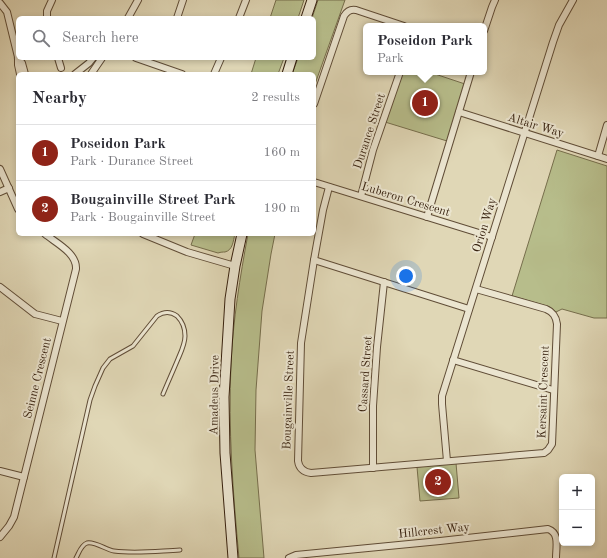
<!DOCTYPE html>
<html lang="en">
<head>
<meta charset="utf-8">
<style>
	body { margin:0; font-family:"Old Standard TT",serif; background:#f7f7f7; color:#2b2b33 }
	.controls { position:absolute; right:12px; bottom:12px; display:grid; overflow:hidden; border-radius:6px; box-shadow:0 2px 6px #0003 }
	.controls button { width:36px; height:36px; display:grid; place-items:center; padding:0; border:0; border-bottom:1px solid #e1e1e2; background:#fff; color:#2b2b33; font:20px sans-serif }
	.you { position:absolute; left:406px; top:276px; width:14px; height:14px; margin:-10px; border:3px solid #fff; border-radius:50%; background:#1a73e8; box-shadow:0 0 0 6px #1a73e833 }
	.badge { display:grid; place-items:center; width:26px; height:26px; border-radius:50%; background:#8f2418; color:#fff; font-size:13px; font-weight:700 }
	.pin { position:absolute; translate:-50% -50%; border:2px solid #fff; box-shadow:0 1px 4px #0006 }
	.popup { position:absolute; left:363px; top:23px; width:124px; height:52px; box-sizing:border-box; display:grid; place-content:center; border-radius:6px; background:#fff; filter:drop-shadow(0 1px 3px #0005); font-size:13px; white-space:nowrap; color:#7c7c81 }
	.popup b { font-size:15px; color:#2b2b33 }
	.popup::after { content:''; position:absolute; left:50%; top:100%; margin-left:-8px; border:8px solid transparent; border-top-color:#fff }
	.list { margin:0; padding:0; list-style:none }
	h2 { display:flex; justify-content:space-between; align-items:center; height:52px; margin:0; padding:0 16px; font-size:17px }
	h2 small { font-size:13px; font-weight:400; color:#7c7c81 }
	.list li { display:grid; grid-template-columns:26px 1fr auto; gap:12px; align-items:center; box-sizing:border-box; height:56px; padding:0 16px; border-top:1px solid #e1e1e2 }
	.list b { display:block; font-size:15px; white-space:nowrap }
	.list p { margin:0; font-size:13px; white-space:nowrap; color:#7c7c81 }
	.list em { font-size:13px; font-style:normal; color:#7c7c81 }
	.icon { flex:none; width:22px; height:22px; fill:none; stroke:currentColor; stroke-width:2; stroke-linecap:round; stroke-linejoin:round }
	.map { position:relative; flex:none; width:607px; height:558px; overflow:hidden }
	.search { position:absolute; background:#fff; box-shadow:0 2px 6px #0003; left:16px; top:16px; width:300px; height:44px; display:flex; align-items:center; gap:10px; box-sizing:border-box; padding:0 14px; border-radius:6px; color:#7c7c81; font-size:15px }
	.panel { position:absolute; background:#fff; box-shadow:0 2px 6px #0003; left:16px; top:72px; width:300px; height:164px; border-radius:6px }
	.map>svg:first-child { display:block }
</style>
</head>
<body>
<div class="map">
<svg width="607" height="558" viewBox="0 0 607 558">
	<rect width="100%" height="100%" fill="#e0d7b6"/>
	<filter id="stains"><feTurbulence type="fractalNoise" baseFrequency=".005" numOctaves="4"/><feColorMatrix values="0 0 0 0 .2 0 0 0 0 .09 0 0 0 0 .02 0 0 0 .5 -.17"/></filter>
	<radialGradient id="worn" r=".72"><stop offset=".6" stop-color="#630" stop-opacity="0"/><stop offset="1" stop-color="#630" stop-opacity=".3"/></radialGradient>
	<!-- green -->
	<g fill="#b7bd8b" stroke="#766e4c">
		<path d="M276,0H304L298,18H270Z"/>
		<path d="M318,0H345L314,87V74H292L298,58H314V18H312Z"/>
		<path d="M256,58H284L278,74H251Z"/>
		<path d="M403,72H429L465,84L447,141L385,122Z"/>
		<path d="M557,150L607,166V318H594L562,309L556,312L550,307L512,296Z"/>
		<path d="M195,234H235C233,241 233,250 225,252C223,252 221,252 218,253L191,245Z"/>
		<path d="M248,234H275L271,254L262,311L256,390L255,450L264,558H239C233,493 228,429 231,364C233,320 240,277 248,234Z"/>
		<path d="M456,463L459,498L420,501L417,467Z"/>
	</g>
	<g fill="none" stroke-linecap="round" stroke-linejoin="round">
		<defs>
			<g id="lane">
				<path d="M54,558L90,400L95,386L103,368L110,359L133,346L157,316C163,312 170,311 177,316C182,321 185,328 185,336C185,344 181,352 178,359C173,371 168,382 163,394"/>
				<path d="M76,558C79,553 81,545 87,543C94,541 107,550 114,551C136,554 158,551 180,550"/>
			</g>
			<g id="street">
				<path d="M0,3L7,12L18,57"/>
				<path d="M47,18V11L52,0"/>
				<path d="M128,18L138,0"/>
				<path d="M177,18L183,0"/>
				<path d="M239,18L246,0"/>
				<path d="M484,31L492,7L495,0"/>
				<path d="M18,58L22,63L25,74"/>
				<path d="M18,58V65L20,74"/>
				<path d="M58,58L61,68"/>
				<path d="M136,58L182,74"/>
				<path d="M75,74L89,63L93,58"/>
				<path d="M91,74L102,58"/>
				<path d="M214,74L221,58"/>
				<path d="M314,104L344,16C347,11 351,9 356,10L404,26"/>
				<path d="M459,112L607,159"/>
				<path d="M598,156L607,125"/>
				<path d="M0,169L18,209"/>
				<path d="M314,182L492,237"/>
				<path d="M329,187L323,210L314,260L301,343L298,461C299,468 303,472 311,473L544,453L548,450L552,444L557,324C556,316 553,312 546,309L476,289"/>
				<path d="M0,192L9,188"/>
				<path d="M361,196L373,150L400,72"/>
				<path d="M427,217L471,72"/>
				<path d="M143,234L187,252L235,266"/>
				<path d="M314,260L469,309"/>
				<path d="M0,287L35,314L62,321"/>
				<path d="M453,360L553,390"/>
				<path d="M447,461L442,404V396L553,42L559,25L573,0"/>
				<path d="M373,468V406L377,347L384,282"/>
				<path d="M0,471L24,477"/>
				<path d="M0,537L9,526L14,517L76,269C77,253 56,243 45,234"/>
				<path d="M289,558L296,555L440,541L548,529C560,533 556,547 556,558"/>
			</g>
			<g id="secondary">
				<path d="M306,18L312,0"/>
				<path d="M287,74L292,58"/>
				<path d="M233,558L225,453L224,397L230,299L235,266L242,234"/>
			</g>
		</defs>
		<!-- lane casing -->
		<use href="#lane" stroke="#604d37" stroke-width="5"/>
		<!-- street casing -->
		<use href="#street" stroke="#604d37" stroke-width="8"/>
		<!-- secondary casing -->
		<use href="#secondary" stroke="#351f0d" stroke-width="11"/>
		<!-- lane -->
		<use href="#lane" stroke="#ebe5d0" stroke-width="3"/>
		<!-- street -->
		<use href="#street" stroke="#ebe5d0" stroke-width="6"/>
		<!-- secondary -->
		<use href="#secondary" stroke="#ebe5d0" stroke-width="9"/>
	</g>
	<g text-anchor="middle" stroke-width="4" stroke-linejoin="round" paint-order="stroke">
		<!-- street labels -->
		<g font-size="12" fill="#351f0d" stroke="#ebe5d0">
			<text transform="translate(536 125) rotate(17)" y="4">Altair Way</text>
			<text transform="translate(369 131) rotate(-72)" y="4">Durance Street</text>
			<text transform="translate(406 199) rotate(17)" y="4">Luberon Crescent</text>
			<text transform="translate(484 225) rotate(-73)" y="4">Orion Way</text>
			<text transform="translate(365 374) rotate(-86)" y="4">Cassard Street</text>
			<text transform="translate(37 378) rotate(-76)" y="4">Seinne Crescent</text>
			<text transform="translate(543 392) rotate(-88)" y="4">Kersaint Crescent</text>
			<text transform="translate(214 395) rotate(-89)" y="4">Amadeus Drive</text>
			<text transform="translate(288 400) rotate(-88)" y="4">Bougainville Street</text>
			<text transform="translate(434 530) rotate(-6)" y="4">Hillcrest Way</text>
		</g>
	</g>
	<rect width="100%" height="100%" filter="url(#stains)"/>
	<rect width="100%" height="100%" fill="url(#worn)"/>
</svg>
<div class="controls">
<button>+</button>
<button>−</button>
</div>
<div class="you"></div>
<div class="pin badge" style="left:425px;top:103px">1</div>
<div class="popup"><b>Poseidon Park</b>Park</div>
<div class="pin badge" style="left:438px;top:482px">2</div>
<div class="search"><svg class="icon" aria-label="search" viewBox="0 0 24 24"><circle cx="10" cy="10" r="6"/><path d="M15 15l6 6"/></svg>Search here</div>
<section class="panel">
<h2>Nearby<small>2 results</small></h2>
<ul class="list">
<li><span class="badge">1</span><div><b>Poseidon Park</b><p>Park · Durance Street</p></div><em>160 m</em></li>
<li><span class="badge">2</span><div><b>Bougainville Street Park</b><p>Park · Bougainville Street</p></div><em>190 m</em></li>
</ul>
</section>
</div>
</body>
</html>
